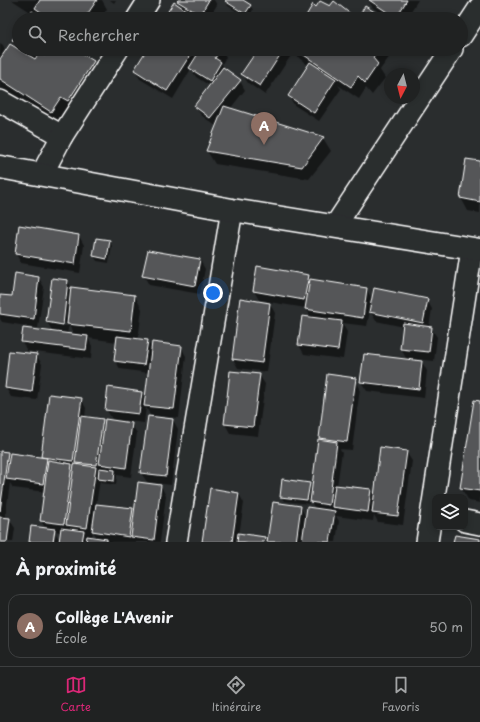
<!DOCTYPE html>
<html lang="fr">
<head>
<meta charset="utf-8">
<style>
	body { margin:0; font-family:"Playpen Sans",sans-serif; background:#2d2f2f; color:#f1f3f6 }
	.controls { position:absolute; right:12px; bottom:12px; display:grid; overflow:hidden; border-radius:8px; box-shadow:0 2px 6px #0003 }
	.controls button { width:36px; height:36px; display:grid; place-items:center; padding:0; border:0; border-bottom:1px solid #3d3f40; background:#202222; color:#f1f3f6; font:20px sans-serif }
	.compass { position:absolute; left:384px; top:68px; width:36px; height:36px; border-radius:50%; background:#202222; box-shadow:0 2px 6px #0003; rotate:187deg }
	.you { position:absolute; left:213px; top:293px; width:14px; height:14px; margin:-10px; border:3px solid #fff; border-radius:50%; background:#1a73e8; box-shadow:0 0 0 6px #1a73e833 }
	.badge { display:grid; place-items:center; width:26px; height:26px; border-radius:50%; background:#db2777; color:#fff; font-size:13px; font-weight:700 }
	.pin { position:absolute; translate:-50% -33px; filter:drop-shadow(0 1px 2px #0008) }
	.pin::after { content:''; position:absolute; top:21px; width:14px; height:12px; background:inherit; clip-path:polygon(0 0,100% 0,50% 100%) }
	.list { margin:0; padding:0; list-style:none }
	h2 { display:flex; justify-content:space-between; align-items:center; height:52px; margin:0; padding:0 16px; font-size:17px }
	h2 small { font-size:13px; font-weight:400; color:#a2a4a5 }
	.list li { display:grid; grid-template-columns:26px 1fr auto; gap:12px; align-items:center; box-sizing:border-box; height:64px; margin:0 8px 8px; padding:0 8px; border:1px solid #3d3f40; border-radius:12px }
	.list b { display:block; font-size:15px; white-space:nowrap }
	.list p { margin:0; font-size:13px; white-space:nowrap; color:#a2a4a5 }
	.list em { font-size:13px; font-style:normal; color:#a2a4a5 }
	.icon { flex:none; width:22px; height:22px; fill:none; stroke:currentColor; stroke-width:2; stroke-linecap:round; stroke-linejoin:round }
	.map { position:relative; flex:none; width:480px; height:542px; overflow:hidden }
	.search { position:absolute; background:#202222; box-shadow:0 2px 6px #0003; left:12px; right:12px; top:12px; height:44px; display:flex; align-items:center; gap:10px; box-sizing:border-box; padding:0 14px; border-radius:22px; color:#a2a4a5; font-size:15px }
	.sheet { height:124px; background:#202222 }
	nav { display:flex; justify-content:space-around; align-items:center; box-sizing:border-box; height:56px; border-top:1px solid #3d3f40; background:#202222; font-size:11px; color:#a2a4a5 }
	nav a { display:grid; justify-items:center; gap:2px }
	nav .on { color:#db2777 }
	.map>svg:first-child { display:block }
</style>
</head>
<body>
<div class="map">
<svg width="480" height="542" viewBox="0 0 480 542">
	<rect width="100%" height="100%" fill="#2a2d2e"/>
	<filter id="ink" filterUnits="userSpaceOnUse"><feTurbulence type="fractalNoise" baseFrequency=".025" numOctaves="2"/><feDisplacementMap in="SourceGraphic" scale="8" xChannelSelector="R" yChannelSelector="G"/><feConvolveMatrix kernelMatrix="1 2 1 2 8 2 1 2 1" color-interpolation-filters="sRGB"/></filter>
	<g filter="url(#ink)">
		<!-- shadow -->
		<g fill="#0007" fill-rule="evenodd">
			<path d="M12,0H102L107,9L100,19H28L32,13Z"/>
			<path d="M110,0H116L114,3Z"/>
			<path d="M179,0H214L217,5L208,19H164L184,10L178,1Z"/>
			<path d="M227,0H241L250,5L253,10L248,18L228,6L226,1Z"/>
			<path d="M368,0H418L406,19H390L373,8Z"/>
			<path d="M19,31V49H72L93,62L100,75L59,124L0,87V43L3,45L6,52L20,51L13,40Z"/>
			<path d="M148,49H196L199,54L202,49H222L226,57L222,64L224,69L240,81L245,90L230,109L323,138L331,151L309,179L215,164L207,151L217,127L201,115L195,106L210,86L196,77L191,69L173,99L140,79L135,70Z"/>
			<path d="M259,49H395L380,70L385,78L372,95L366,88L359,99L338,85L341,89L319,121L294,105L289,96L309,66L299,58L294,51L265,95L248,83L242,74Z"/>
			<path d="M467,160L480,162V213L468,211L461,198Z"/>
			<path d="M20,226L79,236L84,245L80,273L21,263L16,254Z"/>
			<path d="M109,241L112,246L109,263L97,261L94,256Z"/>
			<path d="M200,260L205,269L200,294L149,285L144,276Z"/>
			<path d="M308,275L311,281L366,289L373,300H427L432,309L429,327L431,328L437,337L434,361L406,358L401,349L404,327L376,321L370,311L367,326L342,323L347,332L343,359L304,354L299,345L312,319L306,308L269,302L275,313L267,372L238,368L233,359L267,303V301L259,300L254,291Z"/>
			<path d="M39,278L44,287L38,328L2,322L0,319V296L13,297Z"/>
			<path d="M68,281L72,289L135,296L142,309L138,340L147,341L152,349L181,347L186,356L179,418L150,415L146,407L144,423L112,419L106,409L141,393L146,400L149,373L120,369L115,360L117,342L88,338L92,346L91,359L27,351L22,342L53,332L47,322ZM52,322L68,324L67,326L52,324ZM69,325L74,335L67,334Z"/>
			<path d="M36,355L42,364L37,400L11,397L6,388Z"/>
			<path d="M422,362L427,371L424,398L367,391L361,382Z"/>
			<path d="M259,375L265,384L258,436L230,433L225,424Z"/>
			<path d="M355,379L360,388L352,450L340,449L342,452L337,486L371,490L375,497L406,452L412,461L403,525L378,522L374,515L373,521L336,516L339,521L336,542H268L300,507L307,518L315,509L310,500L309,504L284,501L281,497L309,484L312,489L322,441L320,437Z"/>
			<path d="M50,395L81,399L86,408L85,417L102,420L105,425L131,424L137,433L131,477L117,475L116,485L102,483L100,480L96,505L132,509L135,514L161,486L166,496L160,542H30L46,529L41,521L45,492L13,488L10,483L5,519H9L15,528L13,542H0V452L7,453L10,458L42,459ZM54,531L61,532L60,541ZM93,531L97,538H92Z"/>
			<path d="M480,402V503L469,501L461,488Z"/>
			<path d="M173,420L178,429L171,485L147,482L141,473Z"/>
			<path d="M239,494L244,503L239,535L264,538L266,542H203Z"/>
		</g>
		<!-- building -->
		<g fill="#555758" stroke="#fff">
			<path d="M40,0H97L84,19H51L35,8Z"/>
			<path d="M178,0H209L200,15L177,1Z"/>
			<path d="M226,0H243L251,5L245,14L225,1Z"/>
			<path d="M369,0H407L396,18Z"/>
			<path d="M320,1L330,6L334,1L357,19H304L313,4L316,7Z"/>
			<path d="M174,2L199,19H163Z"/>
			<path d="M365,6L386,19H357Z"/>
			<path d="M32,11L44,19H26Z"/>
			<path d="M19,30V44L12,40Z"/>
			<path d="M10,44L35,59L40,52L45,56L50,49H74L94,61L68,101L61,97L51,112L0,79V59Z"/>
			<path d="M147,49H194L167,91L134,70Z"/>
			<path d="M201,49H221L215,58L221,62L210,81L189,68Z"/>
			<path d="M258,49H284L260,86L241,74Z"/>
			<path d="M295,49H379L373,58L378,64L365,83L358,76L351,87Z"/>
			<path d="M310,62L336,79L314,113L288,96Z"/>
			<path d="M223,67L241,80L210,118L194,106Z"/>
			<path d="M224,106L324,137L302,167L206,151Z"/>
			<path d="M466,159L480,161V202L460,198Z"/>
			<path d="M19,225L79,235L75,264L15,254Z"/>
			<path d="M96,238L110,240L107,259L93,256Z"/>
			<path d="M148,250L200,259L195,286L142,276Z"/>
			<path d="M257,266L309,275L304,300L253,291Z"/>
			<path d="M15,273L39,277L34,319L0,314V295L12,296Z"/>
			<path d="M52,278L68,280L63,325L46,322Z"/>
			<path d="M310,279L367,288L363,318L305,309Z"/>
			<path d="M71,287L135,295L131,331L67,324Z"/>
			<path d="M374,288L428,299L423,323L369,312Z"/>
			<path d="M240,298L270,303L262,363L232,359Z"/>
			<path d="M302,316L342,321L338,350L298,345Z"/>
			<path d="M403,323L432,327L429,352L400,349Z"/>
			<path d="M23,328L88,336L86,350L21,342Z"/>
			<path d="M117,336L148,340L144,365L114,361Z"/>
			<path d="M152,342L182,346L174,409L144,406Z"/>
			<path d="M9,351L37,354L32,392L5,388Z"/>
			<path d="M364,354L422,361L419,389L360,382Z"/>
			<path d="M230,371L260,374L253,427L224,424Z"/>
			<path d="M327,374L356,378L347,442L319,438Z"/>
			<path d="M108,387L142,392L139,414L105,410Z"/>
			<path d="M49,394L82,398L73,461L41,457Z"/>
			<path d="M474,400L480,401V491L460,488Z"/>
			<path d="M81,416L103,419L96,465L75,463Z"/>
			<path d="M148,416L173,419L166,476L140,473Z"/>
			<path d="M105,419L132,423L126,468L99,464Z"/>
			<path d="M318,439L337,442L329,505L310,502Z"/>
			<path d="M380,447L407,451L398,516L372,513Z"/>
			<path d="M0,451L8,452L0,511Z"/>
			<path d="M10,453L47,458L43,484L6,479Z"/>
			<path d="M48,460L72,464L64,524L40,521Z"/>
			<path d="M74,464L96,467L87,528L66,525Z"/>
			<path d="M99,468L115,470L114,481L98,479Z"/>
			<path d="M282,479L310,483L307,500L280,497Z"/>
			<path d="M138,482L161,485L154,540L131,537Z"/>
			<path d="M335,485L371,489L368,512L332,507Z"/>
			<path d="M210,488L239,493L232,542H202Z"/>
			<path d="M273,502L301,506L296,542H267Z"/>
			<path d="M96,504L133,508L129,537L92,531Z"/>
			<path d="M307,507L335,511L330,542H302Z"/>
			<path d="M0,517L10,518L7,542H0Z"/>
			<path d="M31,526L55,529L53,542H29Z"/>
			<path d="M61,528L84,531L82,542H59Z"/>
			<path d="M238,533L265,537L264,542H237Z"/>
			<path d="M455,535L480,539V542H453Z"/>
			<path d="M87,536L107,539V542H86Z"/>
		</g>
		<g fill="none" stroke-linecap="round" stroke-linejoin="round">
			<defs>
				<g id="street">
					<path d="M137,19L149,0"/>
					<path d="M461,36L480,7"/>
					<path d="M0,101L62,136"/>
					<path d="M42,174L62,136L118,49"/>
					<path d="M335,226L452,49"/>
					<path d="M465,521L480,524"/>
					<path d="M176,542L232,210"/>
					<path d="M427,542L472,249"/>
				</g>
				<path id="secondary" d="M0,167L232,210L480,250"/>
			</defs>
			<!-- street casing -->
			<use href="#street" stroke="#fff" stroke-width="24"/>
			<!-- secondary casing -->
			<use href="#secondary" stroke="#fff" stroke-width="25"/>
			<!-- street -->
			<use href="#street" stroke="#2a2d2e" stroke-width="21"/>
			<!-- secondary -->
			<use href="#secondary" stroke="#2a2d2e" stroke-width="22"/>
		</g>
	</g>
</svg>
<div class="controls">
<button><svg class="icon" aria-label="layers" viewBox="0 0 24 24"><path d="M12 4l9 5-9 5-9-5zM3 14l9 5 9-5"/></svg></button>
</div>
<svg class="compass" viewBox="-18 -18 36 36"><path d="M0-13l5 13h-10z" fill="#e53935"/><path d="M0 13l5-13h-10z" fill="#a2a4a5"/></svg>
<div class="you"></div>
<div class="pin badge" style="left:264px;top:145px;background:#8d6e63">A</div>
<div class="search"><svg class="icon" aria-label="search" viewBox="0 0 24 24"><circle cx="10" cy="10" r="6"/><path d="M15 15l6 6"/></svg>Rechercher</div>
</div>
<section class="sheet">
<h2>À proximité<small></small></h2>
<ul class="list">
<li><span class="badge" style="background:#8d6e63">A</span><div><b>Collège L'Avenir</b><p>École</p></div><em>50 m</em></li>
</ul>
</section>
<nav>
<a class="on"><svg class="icon" aria-label="map" viewBox="0 0 24 24"><path d="M3 6l6-2 6 2 6-2v14l-6 2-6-2-6 2zM9 4v14M15 6v14"/></svg>Carte</a>
<a><svg class="icon" aria-label="directions" viewBox="0 0 24 24"><path d="M12 3l9 9-9 9-9-9zM9 14v-3h6M13 9l2 2-2 2"/></svg>Itinéraire</a>
<a><svg class="icon" aria-label="saved" viewBox="0 0 24 24"><path d="M7 4h10v16l-5-4-5 4z"/></svg>Favoris</a>
</nav>
</body>
</html>
